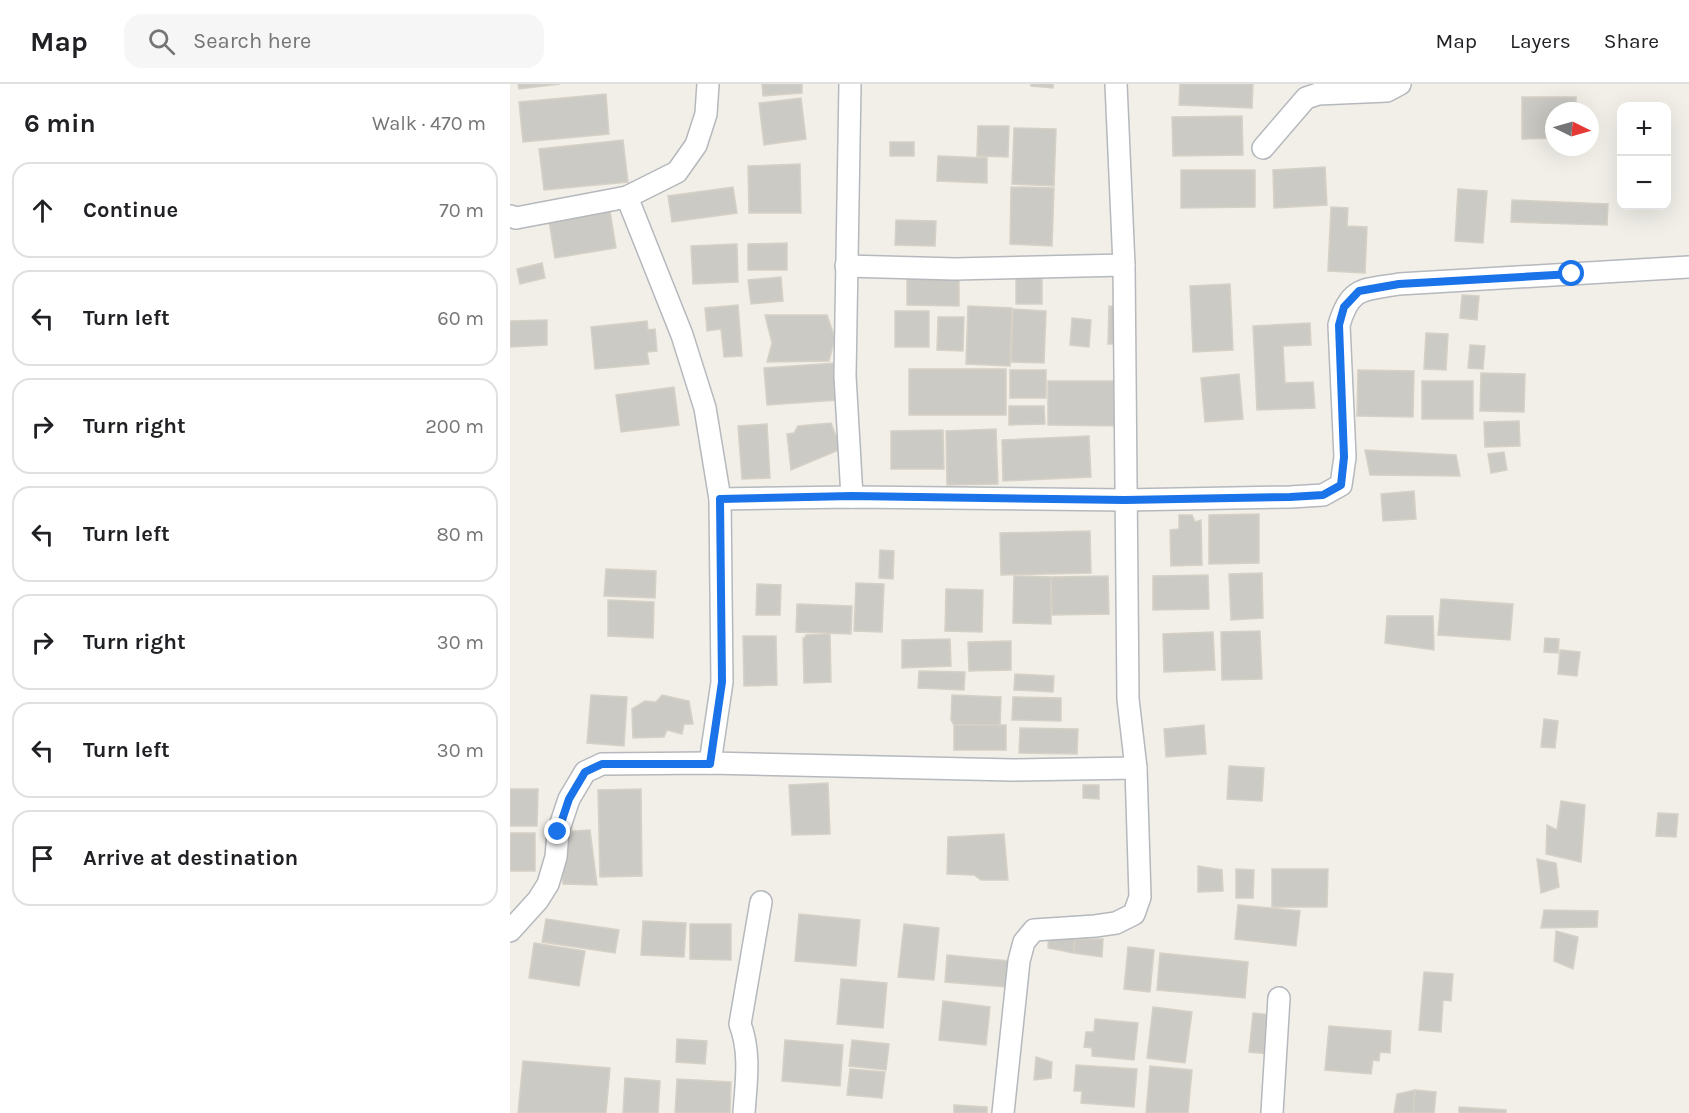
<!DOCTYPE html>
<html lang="en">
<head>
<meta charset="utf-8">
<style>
	body { margin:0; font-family:Karla,sans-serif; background:#f6f6f6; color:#202124 }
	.controls { position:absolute; right:18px; top:18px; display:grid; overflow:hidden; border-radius:12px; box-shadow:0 6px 24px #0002 }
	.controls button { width:54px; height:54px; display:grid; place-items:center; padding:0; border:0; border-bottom:2px solid #e0e0e0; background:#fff; color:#202124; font:30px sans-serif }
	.compass { position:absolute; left:1035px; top:18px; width:54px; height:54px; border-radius:50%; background:#fff; box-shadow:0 6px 24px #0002; rotate:95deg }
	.stop { position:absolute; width:18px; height:18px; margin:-14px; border:4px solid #1a73e8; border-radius:50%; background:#fff }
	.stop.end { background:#1a73e8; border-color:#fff; box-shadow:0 2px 6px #0008 }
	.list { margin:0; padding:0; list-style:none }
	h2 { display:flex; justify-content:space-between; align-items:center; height:78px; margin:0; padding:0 24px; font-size:26px }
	h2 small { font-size:20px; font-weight:400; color:#757577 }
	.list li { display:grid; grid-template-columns:39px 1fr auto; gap:18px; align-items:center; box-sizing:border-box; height:96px; margin:0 12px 12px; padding:0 12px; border:2px solid #e0e0e0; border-radius:18px }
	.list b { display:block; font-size:22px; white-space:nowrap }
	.list em { font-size:20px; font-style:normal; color:#757577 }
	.icon { flex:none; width:33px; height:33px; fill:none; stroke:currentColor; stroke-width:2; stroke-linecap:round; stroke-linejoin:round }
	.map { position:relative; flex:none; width:1179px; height:1029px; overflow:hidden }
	header { display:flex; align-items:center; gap:36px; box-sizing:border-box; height:84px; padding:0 30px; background:#fff; border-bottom:2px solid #e0e0e0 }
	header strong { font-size:28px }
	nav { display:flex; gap:33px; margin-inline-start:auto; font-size:21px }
	.search { width:420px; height:54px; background:#f6f6f6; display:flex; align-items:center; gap:15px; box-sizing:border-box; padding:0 21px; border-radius:18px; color:#757577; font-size:22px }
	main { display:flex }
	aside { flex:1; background:#fff }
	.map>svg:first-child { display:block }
</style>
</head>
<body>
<header>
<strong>Map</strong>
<div class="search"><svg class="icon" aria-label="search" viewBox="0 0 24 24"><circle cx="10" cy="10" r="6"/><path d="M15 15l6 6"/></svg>Search here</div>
<nav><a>Map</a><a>Layers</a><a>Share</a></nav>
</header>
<main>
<aside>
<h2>6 min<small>Walk · 470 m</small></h2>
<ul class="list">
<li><svg class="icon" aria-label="ahead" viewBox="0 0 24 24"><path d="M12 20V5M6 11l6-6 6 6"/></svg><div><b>Continue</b></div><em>70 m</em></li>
<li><svg class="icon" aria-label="left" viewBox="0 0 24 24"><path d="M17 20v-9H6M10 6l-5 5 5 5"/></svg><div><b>Turn left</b></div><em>60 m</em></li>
<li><svg class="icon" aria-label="right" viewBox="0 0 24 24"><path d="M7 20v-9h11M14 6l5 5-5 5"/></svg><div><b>Turn right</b></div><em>200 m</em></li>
<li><svg class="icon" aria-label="left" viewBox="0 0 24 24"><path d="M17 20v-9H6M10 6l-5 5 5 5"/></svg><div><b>Turn left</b></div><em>80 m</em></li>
<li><svg class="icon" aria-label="right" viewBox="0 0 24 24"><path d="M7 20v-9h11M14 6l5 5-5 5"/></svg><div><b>Turn right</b></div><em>30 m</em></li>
<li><svg class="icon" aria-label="left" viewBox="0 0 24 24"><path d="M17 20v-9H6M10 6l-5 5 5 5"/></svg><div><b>Turn left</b></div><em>30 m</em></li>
<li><svg class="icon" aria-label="arrive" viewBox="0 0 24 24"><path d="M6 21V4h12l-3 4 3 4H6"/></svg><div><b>Arrive at destination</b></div></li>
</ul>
</aside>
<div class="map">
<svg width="1179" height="1029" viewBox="0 0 1179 1029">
	<rect width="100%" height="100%" fill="#f1efe8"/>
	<!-- building -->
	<g fill="#cccac5" stroke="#d6d1c6" stroke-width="1.5">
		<path d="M8,0H50L9,5Z"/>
		<path d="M252,0H292V9L253,12Z"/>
		<path d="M521,0H543V4L521,2Z"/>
		<path d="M670,0H743L742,24L669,21Z"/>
		<path d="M96,10L99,50L13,58L9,18Z"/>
		<path d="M1012,13H1066V27H1044V54L1012,55Z"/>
		<path d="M291,14L296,55L254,61L249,19Z"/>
		<path d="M732,32L733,71L663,72L662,33Z"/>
		<path d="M468,42H499L498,73L467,72Z"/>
		<path d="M504,44L546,45L544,102L502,100Z"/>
		<path d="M113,56L118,98L34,106L29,65Z"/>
		<rect x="380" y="58" width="24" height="14"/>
		<path d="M428,72L477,74V99L427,97Z"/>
		<path d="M290,80L291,129H239L238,82Z"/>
		<path d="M815,83L817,121L764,124L763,86Z"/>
		<path d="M671,86H745V123L671,124Z"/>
		<path d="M223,103L227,129L162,138L158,112Z"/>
		<path d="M501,103L544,104L542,162L500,160Z"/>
		<path d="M948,105L977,107L973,159L945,157Z"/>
		<path d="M1002,116L1098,120L1097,141L1001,138Z"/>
		<path d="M821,123L838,124L837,142L857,143L855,189L818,187Z"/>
		<path d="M100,127L106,164L45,174L39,137Z"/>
		<path d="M386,136L426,137L425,162L385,161Z"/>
		<path d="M277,159V186H238V160Z"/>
		<path d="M227,160L228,198L183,200L181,162Z"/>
		<path d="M32,179L35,194L10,200L7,185Z"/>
		<path d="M397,192L449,193V222L397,221Z"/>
		<rect x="506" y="192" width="26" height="28"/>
		<path d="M271,193L273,217L241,220L238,196Z"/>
		<path d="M720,200L723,266L683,268L680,202Z"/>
		<path d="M952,211L969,212L967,236L950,234Z"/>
		<path d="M228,221L232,272L214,273L211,245L197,247L195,224Z"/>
		<path d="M458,222L502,224L500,282L456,280Z"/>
		<path d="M599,222L613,223L612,260H598Z"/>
		<path d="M503,225L536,227L534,279L501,278Z"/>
		<rect x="385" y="227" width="34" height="36"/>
		<path d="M255,231H317L325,254L319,277L257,278L262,259Z"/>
		<path d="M428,233H454L453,267L427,266Z"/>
		<path d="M562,234L581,236L579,263L560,261Z"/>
		<path d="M37,236V261L0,263V237Z"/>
		<path d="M137,237L138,246L145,245L147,267L137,268L139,280L85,285L81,243Z"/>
		<path d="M800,239L801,261L773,262L775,299L803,298L805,324L747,326L743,242Z"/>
		<path d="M916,249L938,250L936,286L914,285Z"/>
		<path d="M960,261L975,262L973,285L958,284Z"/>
		<path d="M325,279L328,316L257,321L254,284Z"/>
		<rect x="399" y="285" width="97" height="46"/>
		<rect x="500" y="286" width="36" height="28"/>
		<path d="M848,286L904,287L903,333L847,332Z"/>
		<path d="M971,289L1015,290L1014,328L970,327Z"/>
		<path d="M729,290L733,335L695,338L691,294Z"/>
		<path d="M538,297H606L612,342L538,341Z"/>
		<rect x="912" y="297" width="51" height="38"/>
		<path d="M164,303L169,341L111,348L106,311Z"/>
		<path d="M499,322H534L535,340L499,341Z"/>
		<path d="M1009,337L1010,362L975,363L974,338Z"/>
		<path d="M321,339L331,365L281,386L277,350L284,349L288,342Z"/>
		<path d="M257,340L260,394L232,395L228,342Z"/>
		<path d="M486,345L488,400L437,401L436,347Z"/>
		<path d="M433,346L434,385H381V347Z"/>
		<path d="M579,352L581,393L493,397L492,356Z"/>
		<path d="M855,366L946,371L950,392L860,391Z"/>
		<path d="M994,368L997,386L981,389L978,370Z"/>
		<path d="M904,407L906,435L873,437L871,410Z"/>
		<path d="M749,430V479L699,480V431Z"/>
		<path d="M669,431H682L685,438L691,436L692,481L661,482L660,446L669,445Z"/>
		<path d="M580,447L581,489L491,491L490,449Z"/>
		<path d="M370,466L384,467L383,495L369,494Z"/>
		<path d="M96,485L146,487L145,514L94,512Z"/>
		<path d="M752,489L753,534L721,536L719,490Z"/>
		<path d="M698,491L699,525L643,526V492Z"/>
		<path d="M504,492L541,493V540L503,539Z"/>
		<path d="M598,492L599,530L542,531L541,493Z"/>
		<path d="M346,499L374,500L372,548L344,547Z"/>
		<path d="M247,500L271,501L270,531H246Z"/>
		<path d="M436,505L473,506L472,548L435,547Z"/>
		<path d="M931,515L1003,520L1000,556L928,551Z"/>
		<path d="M98,516L144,518L143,554L98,552Z"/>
		<path d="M287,520L342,522L341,550L286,548Z"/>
		<path d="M877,532H923L924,566L875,559Z"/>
		<path d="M750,547L752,595L712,596L711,548Z"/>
		<path d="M703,548L705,586L654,588L653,550Z"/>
		<path d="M320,550L321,598L294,599L293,554H295L296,551Z"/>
		<path d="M233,552H266L267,601L234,602Z"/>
		<path d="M1035,554L1049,555L1048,569L1034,568Z"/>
		<path d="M440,555L441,582L392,584V556Z"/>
		<path d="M501,557V586L459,587L458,558Z"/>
		<path d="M1050,566L1070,568L1067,592L1048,590Z"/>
		<path d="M409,587L455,588L454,606L408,604Z"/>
		<path d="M505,590L544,592L543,608L504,606Z"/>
		<path d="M81,611L117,613L114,662L77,659Z"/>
		<path d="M152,611L179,617L183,640H174L172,650L157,646L154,653L123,654L122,625L135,617L146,618Z"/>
		<path d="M442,611L491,613L490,642L444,641L441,636Z"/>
		<path d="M503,613L551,614V637L502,636Z"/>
		<path d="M1034,635L1048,637L1045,664L1031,663Z"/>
		<rect x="444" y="641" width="52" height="25"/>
		<path d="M694,641L696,670L656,673L654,645Z"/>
		<path d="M510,644L568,645L567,670L509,669Z"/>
		<path d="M719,682L754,684L752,717L717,715Z"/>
		<path d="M318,699L320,750L282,751L279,701Z"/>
		<path d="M573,701H589V715L573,714Z"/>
		<path d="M0,705H28L27,742H0Z"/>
		<path d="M131,705L132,792L90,793L88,706Z"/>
		<path d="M1051,717L1075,721L1071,778L1036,770L1037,741L1047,746Z"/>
		<path d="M1148,729L1168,730L1166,753L1146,752Z"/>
		<path d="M80,746L87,801L53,800L48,748Z"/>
		<rect x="0" y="749" width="25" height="38"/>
		<path d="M494,750L498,796H471L464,791L437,790L438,753Z"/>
		<path d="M1027,775L1046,779L1049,803L1031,809Z"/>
		<path d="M688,782L712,786L713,807L688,808Z"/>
		<path d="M726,785L744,786L743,814H726Z"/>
		<path d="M762,785H818L817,823H762Z"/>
		<path d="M728,821L790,827L786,862L725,855Z"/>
		<path d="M1034,826L1088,827L1087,843L1031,844Z"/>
		<path d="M289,830L350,836L346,882L285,877Z"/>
		<path d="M36,835L109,846L105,869L32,858Z"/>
		<path d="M133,837L176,839L174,873L131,871Z"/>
		<path d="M180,840H221V876L180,875Z"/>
		<path d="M394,840L429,844L424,896L388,893Z"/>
		<path d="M539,845L565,855L564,869L538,864Z"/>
		<path d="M1046,847L1068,853L1063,885L1044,877Z"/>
		<path d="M565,855H593L592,873L564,869Z"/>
		<path d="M24,859L75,867L69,902L19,894Z"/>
		<path d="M618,863L644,866L640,908L614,905Z"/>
		<path d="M650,869L738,878L735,914L647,906Z"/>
		<path d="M437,871L499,877L497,903L435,898Z"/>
		<path d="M914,888L943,890L941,917L933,916L931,948L909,946Z"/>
		<path d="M331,895L377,899L373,944L327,940Z"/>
		<path d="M433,917L480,923L476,961L429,956Z"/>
		<path d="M643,923L682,928L675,979L637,974Z"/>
		<path d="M743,929L762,931L758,970L739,968Z"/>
		<path d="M585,935L628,939L624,976L582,972V964L574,963L576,948H584Z"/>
		<path d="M819,942L881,947L880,969L870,968L869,977L863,976L861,990L815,986Z"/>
		<path d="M167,955L197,957L195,980L166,978Z"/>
		<path d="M275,956L333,961L330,1002L272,997Z"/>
		<path d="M342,956L379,960L376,986L339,982Z"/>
		<path d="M526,973L542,978L541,994L524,996Z"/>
		<path d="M13,977L100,984L96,1029H8Z"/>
		<path d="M566,981L627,985L624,1023L571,1019L572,1007H564Z"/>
		<path d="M640,982L682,986L678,1029H636Z"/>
		<path d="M340,985L375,988L372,1014L337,1011Z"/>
		<path d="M115,994L150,997L148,1029H113Z"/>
		<path d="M167,995L221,998L220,1029H165Z"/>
		<path d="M905,1006L926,1008L924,1029H903Z"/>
		<path d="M905,1006L903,1029H884L887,1010Z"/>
		<path d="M444,1021L477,1023V1029H444Z"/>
		<path d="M949,1023L996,1026V1029H949Z"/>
	</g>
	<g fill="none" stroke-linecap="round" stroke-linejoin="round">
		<defs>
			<g id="minor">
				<path d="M340,0L335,292L342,413"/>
				<path d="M753,64L796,14L808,10L877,7L890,0"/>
				<path d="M117,113L172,251L195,324L210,415L212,598L200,679"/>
				<path d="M0,132L6,134L117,113L167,88L186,61L196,30L198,0"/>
				<path d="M336,182L445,185L614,181"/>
				<path d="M210,415L342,413L615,416L780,413L813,411L831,401L835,373L829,241C840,202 854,206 889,200L1179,183"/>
				<path d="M0,847L28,816L38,800L46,773L48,748L59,715L75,688L92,680L200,679L502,686L626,684"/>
				<path d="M234,1029C236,999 241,969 230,940L251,818"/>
				<path d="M493,1029L509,877L514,858L524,846L585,842L606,839L624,830L630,813L626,684L618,615L614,181L606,0"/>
				<path d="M762,1029L769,914"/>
			</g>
		</defs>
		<!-- minor casing -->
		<use href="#minor" stroke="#b5b8bc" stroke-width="24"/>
		<!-- minor -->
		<use href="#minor" stroke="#fff" stroke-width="21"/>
	</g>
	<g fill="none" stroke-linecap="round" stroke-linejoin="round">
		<!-- route -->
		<path stroke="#1a73e8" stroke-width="8" d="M48,748L59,715L75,688L92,680H200L212,598L210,415L342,412L615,416L780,413L813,411L831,401L834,373L829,241L834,223L849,207L889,200L1062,190"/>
	</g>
</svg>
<div class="controls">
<button>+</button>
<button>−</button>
</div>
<svg class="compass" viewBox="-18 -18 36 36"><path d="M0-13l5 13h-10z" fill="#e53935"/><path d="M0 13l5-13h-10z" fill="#757577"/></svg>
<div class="stop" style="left:1062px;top:190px"></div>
<div class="stop end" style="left:48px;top:748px"></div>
</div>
</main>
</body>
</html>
